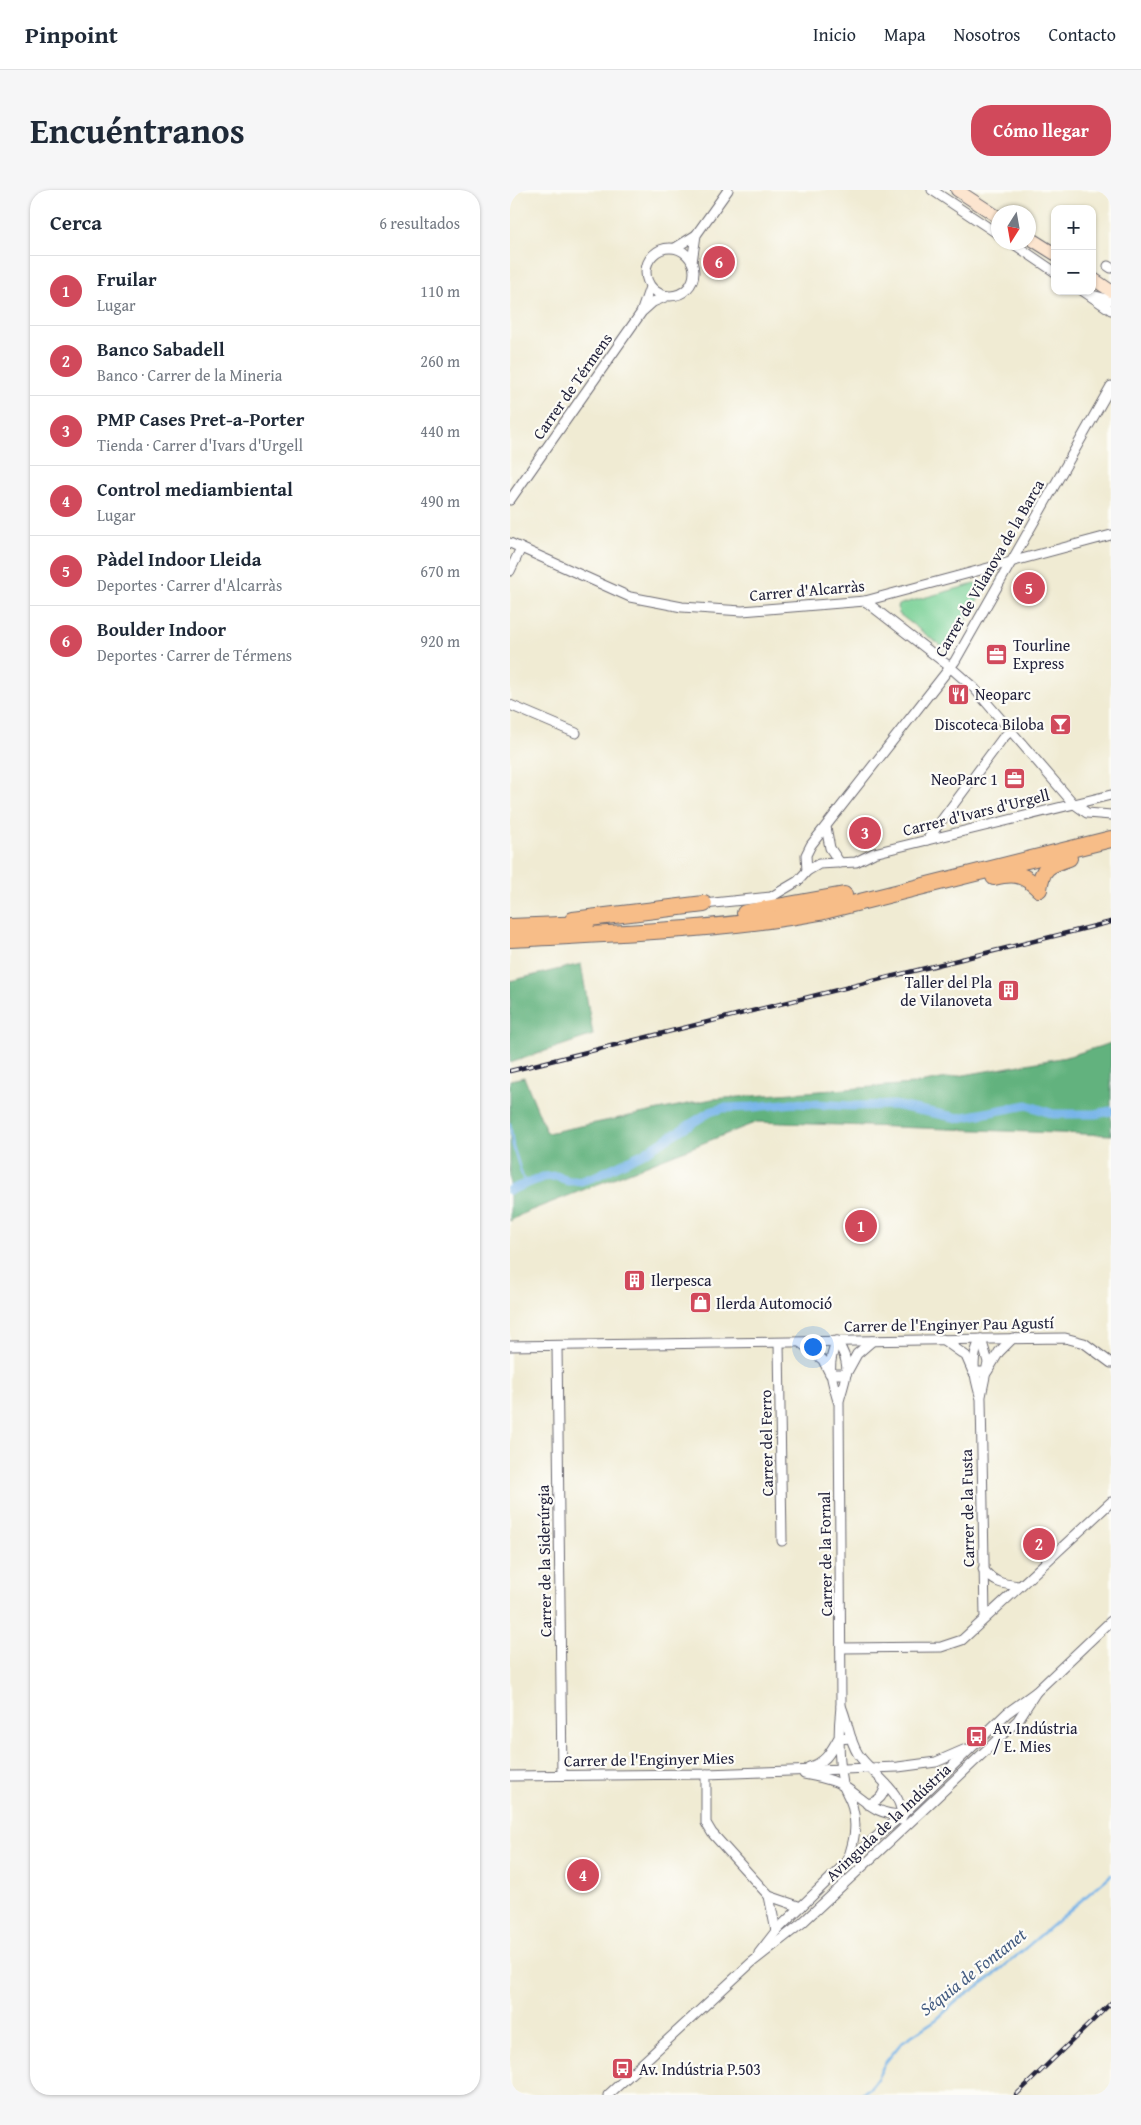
<!DOCTYPE html>
<html lang="es">
<head>
<meta charset="utf-8">
<style>
	body { margin:0; font-family:"Gentium Book Plus",serif; background:#f6f6f7; color:#1f2937 }
	.controls { position:absolute; right:15px; top:15px; display:grid; overflow:hidden; border-radius:10px; box-shadow:0 1px 4px #0004 }
	.controls button { width:45px; height:45px; display:grid; place-items:center; padding:0; border:0; border-bottom:1px solid #e0e1e3; background:#fff; color:#1f2937; font:25px sans-serif }
	.compass { position:absolute; left:481px; top:15px; width:45px; height:45px; border-radius:50%; background:#fff; box-shadow:0 1px 4px #0004; rotate:191deg }
	.you { position:absolute; left:302px; top:1156px; width:18px; height:18px; margin:-12px; border:4px solid #fff; border-radius:50%; background:#1a73e8; box-shadow:0 0 0 8px #1a73e833 }
	.badge { display:grid; place-items:center; width:32px; height:32px; border-radius:50%; background:#d1495b; color:#fff; font-size:16px; font-weight:700 }
	.pin { position:absolute; translate:-50% -50%; border:2px solid #fff; box-shadow:0 1px 5px #0006 }
	.list { margin:0; padding:0; list-style:none }
	h2 { display:flex; justify-content:space-between; align-items:center; height:65px; margin:0; padding:0 20px; font-size:21px }
	h2 small { font-size:16px; font-weight:400; color:#747a83 }
	.list li { display:grid; grid-template-columns:32px 1fr auto; gap:15px; align-items:center; box-sizing:border-box; height:70px; padding:0 20px; border-top:1px solid #e0e1e3 }
	.list b { display:block; font-size:19px; white-space:nowrap }
	.list p { margin:0; font-size:16px; white-space:nowrap; color:#747a83 }
	.list em { font-size:16px; font-style:normal; color:#747a83 }
	.map { position:relative; flex:none; width:601px; height:1905px; overflow:hidden; border-radius:20px }
	header { display:flex; align-items:center; gap:30px; box-sizing:border-box; height:70px; padding:0 25px; background:#fff; border-bottom:1px solid #e0e1e3 }
	header strong { font-size:24px }
	nav { display:flex; gap:28px; margin-inline-start:auto; font-size:18px }
	.intro { display:flex; align-items:center; justify-content:space-between; box-sizing:border-box; height:120px; padding:0 30px }
	h1 { margin:0; font-size:35px }
	.button { padding:12px 22px; border-radius:20px; background:#d1495b; color:#fff; font-size:18px; font-weight:700 }
	main { display:flex; gap:30px; padding:0 30px }
	aside { flex:1; background:#fff; border-radius:20px; box-shadow:0 1px 4px #0004 }
	.map>svg:first-child { display:block }
</style>
</head>
<body>
<header>
<strong>Pinpoint</strong>
<nav><a>Inicio</a><a>Mapa</a><a>Nosotros</a><a>Contacto</a></nav>
</header>
<div class="intro"><h1>Encuéntranos</h1><a class="button">Cómo llegar</a></div>
<main>
<aside>
<h2>Cerca<small>6 resultados</small></h2>
<ul class="list">
<li><span class="badge">1</span><div><b>Fruilar</b><p>Lugar</p></div><em>110 m</em></li>
<li><span class="badge">2</span><div><b>Banco Sabadell</b><p>Banco · Carrer de la Mineria</p></div><em>260 m</em></li>
<li><span class="badge">3</span><div><b>PMP Cases Pret-a-Porter</b><p>Tienda · Carrer d'Ivars d'Urgell</p></div><em>440 m</em></li>
<li><span class="badge">4</span><div><b>Control mediambiental</b><p>Lugar</p></div><em>490 m</em></li>
<li><span class="badge">5</span><div><b>Pàdel Indoor Lleida</b><p>Deportes · Carrer d'Alcarràs</p></div><em>670 m</em></li>
<li><span class="badge">6</span><div><b>Boulder Indoor</b><p>Deportes · Carrer de Térmens</p></div><em>920 m</em></li>
</ul>
</aside>
<div class="map">
<svg width="601" height="1905" viewBox="0 0 601 1905">
	<rect width="100%" height="100%" fill="#fdfcf7"/>
	<filter id="ink" filterUnits="userSpaceOnUse"><feTurbulence type="fractalNoise" baseFrequency=".02" numOctaves="2"/><feDisplacementMap in="SourceGraphic" scale="10" xChannelSelector="R" yChannelSelector="G"/><feConvolveMatrix kernelMatrix="1 2 1 2 8 2 1 2 1" color-interpolation-filters="sRGB"/></filter>
	<filter id="wash" filterUnits="userSpaceOnUse"><feTurbulence type="fractalNoise" baseFrequency=".0096" numOctaves="4" result="noise"/><feDisplacementMap in="SourceGraphic" scale="20" xChannelSelector="R" yChannelSelector="G"/><feGaussianBlur stdDeviation="1.12" result="paint"/><feColorMatrix in="noise" values="0 0 0 0 0 0 0 0 0 0 0 0 0 0 0 0 0 1.4 0 .05"/><feComposite in="paint" operator="in"/></filter>
	<g filter="url(#wash)">
		<rect width="100%" height="100%" fill="#f0ebd3"/>
		<!-- green -->
		<path fill="#78d095" stroke="#4d7968" d="M479,390L439,462L389,424L388,416L391,414Z"/>
		<!-- forest -->
		<g fill="#62b27e" stroke="#426a5c">
			<path d="M71,774L83,845L0,873V791Z"/>
			<path d="M601,853V945L247,932L14,1023L0,1031V890L14,887L37,943L202,909L403,894L556,867Z"/>
		</g>
		<g fill="none" stroke-linecap="round" stroke-linejoin="round">
			<!-- stream -->
			<g stroke="#76b4e9" stroke-width="2.5">
				<path d="M0,934L3,956L15,995"/>
				<path d="M349,1905L360,1898L367,1889L375,1873L392,1852L427,1829L448,1810L484,1785L601,1685"/>
			</g>
			<!-- canal -->
			<path stroke="#76b4e9" stroke-width="9" d="M0,1000L33,987L46,986L58,991H71L84,987L132,964L200,922L213,918L243,917L284,913L343,916L384,915L449,928L517,915L543,924H585L601,921"/>
		</g>
	</g>
	<g filter="url(#ink)">
		<g fill="none" stroke-linecap="round" stroke-linejoin="round">
			<defs>
				<g id="street">
					<path d="M422,0L488,44"/>
					<path d="M501,52L545,82"/>
					<circle cx="160" cy="82" r="24"/>
					<path d="M165,58L186,45"/>
					<path d="M182,72L186,45L218,0"/>
					<path d="M598,76L601,78"/>
					<path d="M573,101L601,120"/>
					<path d="M582,105L601,110"/>
					<path d="M133,121L143,112L155,107"/>
					<path d="M0,310L131,123L140,97"/>
					<path d="M0,353L120,407L172,417L232,421L355,411L601,345"/>
					<path d="M0,381L11,358"/>
					<path d="M355,411L440,477L464,498L563,613L577,623L601,625"/>
					<path d="M0,515L66,543"/>
					<path d="M316,637L320,658L330,673"/>
					<path d="M417,650L492,549L500,541"/>
					<path d="M297,681L296,665L301,655L445,471L601,196"/>
					<path d="M194,714L261,707L288,691L297,681L309,674L346,672L364,663L601,605"/>
					<path d="M432,1149L456,1166L463,1182H477L489,1162L503,1148"/>
					<path d="M471,1149C459,1169 465,1188 471,1209L475,1427"/>
					<path d="M471,1149L478,1172L471,1206"/>
					<path d="M327,1151C343,1177 336,1184 329,1211L331,1516C328,1543 328,1567 333,1594C335,1601 340,1608 342,1615C348,1636 344,1652 337,1672"/>
					<path d="M327,1151C316,1175 321,1187 328,1211"/>
					<path d="M269,1153L272,1351"/>
					<path d="M291,1153L313,1170L320,1184H336L347,1164L362,1151"/>
					<path d="M0,1156L555,1148L574,1153L601,1173"/>
					<path d="M47,1156L52,1585"/>
					<path d="M473,1379C484,1393 492,1394 509,1396"/>
					<path d="M331,1458L431,1457L452,1450L601,1312"/>
					<path d="M331,1516C338,1532 339,1550 348,1564C361,1584 396,1602 391,1630"/>
					<path d="M299,1577C315,1573 320,1563 328,1549L341,1548"/>
					<path d="M196,1584V1633L202,1643L259,1706L291,1717"/>
					<path d="M294,1584C306,1586 317,1588 328,1593C353,1606 361,1625 393,1625"/>
					<path d="M0,1586L196,1584L388,1577L426,1572L456,1559"/>
					<path d="M357,1614C370,1611 373,1606 376,1594"/>
					<path d="M259,1706L266,1741"/>
					<path d="M249,1763L266,1741L337,1672L392,1625L497,1523L526,1502L601,1431"/>
					<path d="M98,1905L241,1773L292,1733L411,1622L508,1530L526,1502"/>
				</g>
				<g id="secondary">
					<path d="M447,0L488,27"/>
					<path d="M518,47L545,64"/>
					<path d="M582,88L601,101"/>
				</g>
				<g id="highway">
					<path d="M484,687C505,682 514,684 529,699"/>
					<path d="M529,699C532,677 538,675 559,668"/>
					<path d="M235,723L334,705"/>
					<path d="M63,730L194,714"/>
					<path d="M0,737L76,734"/>
					<path d="M0,749C104,743 207,741 310,722L601,649"/>
				</g>
			</defs>
			<!-- street casing -->
			<use href="#street" stroke="#6a6870" stroke-width="11"/>
			<!-- secondary casing -->
			<use href="#secondary" stroke="#6a6870" stroke-width="14"/>
			<!-- highway casing -->
			<use href="#highway" stroke="#6a6870" stroke-width="18"/>
			<!-- street -->
			<use href="#street" stroke="#fff" stroke-width="9"/>
			<!-- secondary -->
			<use href="#secondary" stroke="#fce5cf" stroke-width="12"/>
			<!-- highway -->
			<use href="#highway" stroke="#f7bd88" stroke-width="16"/>
			<defs>
				<g id="rail">
					<path d="M0,881L601,732"/>
					<path d="M506,1905L601,1813"/>
				</g>
			</defs>
			<!-- rail casing -->
			<use href="#rail" stroke="#22223b" stroke-width="4.5"/>
			<!-- rail -->
			<use href="#rail" stroke="#fdfcf7" stroke-width="2.5" stroke-dasharray="8" stroke-linecap="butt"/>
		</g>
	</g>
	<!-- icons -->
	<defs>
		<symbol id="office-square" viewBox="-11 -11 22 22"><rect x="-9" y="-9" width="18" height="18" rx="4" fill="#d1495b" stroke="#fdfcf7"/><path d="M-6-3h4V-5.5h4V-3h4V5H-6ZM-1-4.5V-3h2v-1.5ZM-6 0V1H6V0Z" fill="#fff"/></symbol>
		<symbol id="restaurant-square" viewBox="-11 -11 22 22"><rect x="-9" y="-9" width="18" height="18" rx="4" fill="#d1495b" stroke="#fdfcf7"/><path d="M-5-6h1v4h1v-4h1v4h1v-4h1v5L-1.5 .5V6h-2V.5L-5-1ZM5-6V6H3V1.5H1.5Q1.5-4 5-6Z" fill="#fff"/></symbol>
		<symbol id="bar-square" viewBox="-11 -11 22 22"><rect x="-9" y="-9" width="18" height="18" rx="4" fill="#d1495b" stroke="#fdfcf7"/><path d="M-6-5H6L.8 .8V4.5H3.5V6h-7V4.5H-.8V.8Z" fill="#fff"/></symbol>
		<symbol id="building-square" viewBox="-11 -11 22 22"><rect x="-9" y="-9" width="18" height="18" rx="4" fill="#d1495b" stroke="#fdfcf7"/><path d="M-4-6H4V6H1V3H-1V6H-4ZM-2.5-4.3h1.7v1.8h-1.7ZM.8-4.3h1.7v1.8H.8ZM-2.5-1h1.7V.8h-1.7ZM.8-1h1.7V.8H.8Z" fill="#fff"/></symbol>
		<symbol id="shop-square" viewBox="-11 -11 22 22"><rect x="-9" y="-9" width="18" height="18" rx="4" fill="#d1495b" stroke="#fdfcf7"/><path d="M-5-2.5h2.3a2.7 3.5 0 0 1 5.4 0H5L5.5 6h-11ZM-1.5-2.5h3a1.5 2.3 0 0 0-3 0Z" fill="#fff"/></symbol>
		<symbol id="bus-square" viewBox="-11 -11 22 22"><rect x="-9" y="-9" width="18" height="18" rx="4" fill="#d1495b" stroke="#fdfcf7"/><path d="M-5-6H5V4H4V6H2V4H-2V6H-4V4H-5ZM-3.5-4V0h7V-4ZM-3.5 1.2v1.5H-2V1.2ZM2 1.2v1.5H3.5V1.2Z" fill="#fff"/></symbol>
	</defs>
	<g fill-rule="evenodd">
		<use href="#office-square" x="474" y="452" width="25" height="25"/>
		<use href="#restaurant-square" x="436" y="492" width="25" height="25"/>
		<use href="#bar-square" x="538" y="522" width="25" height="25"/>
		<use href="#office-square" x="492" y="576" width="25" height="25"/>
		<use href="#building-square" x="486" y="788" width="25" height="25"/>
		<use href="#building-square" x="112" y="1078" width="25" height="25"/>
		<use href="#shop-square" x="178" y="1100" width="25" height="25"/>
		<use href="#bus-square" x="454" y="1534" width="25" height="25"/>
		<use href="#bus-square" x="100" y="1866" width="25" height="25"/>
	</g>
	<g text-anchor="middle" stroke-width="4.5" stroke-linejoin="round" paint-order="stroke">
		<!-- street labels -->
		<g font-size="16" fill="#22223b" stroke="#fdfcf7">
			<text transform="translate(62 196) rotate(-55)" y="6">Carrer de Térmens</text>
			<text transform="translate(479 378) rotate(-60)" y="6">Carrer de Vilanova de la Barca</text>
			<text transform="translate(297 400) rotate(-5)" y="6">Carrer d'Alcarràs</text>
			<text transform="translate(466 622) rotate(-14)" y="6">Carrer d'Ivars d'Urgell</text>
			<text transform="translate(439 1134) rotate(-1)" y="6">Carrer de l'Enginyer Pau Agustí</text>
			<text transform="translate(256 1253) rotate(-91)" y="6">Carrer del Ferro</text>
			<text transform="translate(457 1318) rotate(-91)" y="6">Carrer de la Fusta</text>
			<text transform="translate(315 1364) rotate(-91)" y="6">Carrer de la Fornal</text>
			<text transform="translate(34 1371) rotate(-91)" y="6">Carrer de la Siderúrgia</text>
			<text transform="translate(139 1569) rotate(-1)" y="6">Carrer de l'Enginyer Mies</text>
			<text transform="translate(378 1632) rotate(-43)" y="6">Avinguda de la Indústria</text>
		</g>
		<!-- poi labels -->
		<g font-size="16" fill="#22223b" stroke="#fdfcf7" text-anchor="start">
			<text x="503" y="461">Tourline<tspan x="503" dy="18">Express</tspan></text>
			<text x="465" y="510">Neoparc</text>
			<text x="534" y="540" text-anchor="end">Discoteca Biloba</text>
			<text x="488" y="595" text-anchor="end">NeoParc 1</text>
			<text x="482" y="798" text-anchor="end">Taller del Pla<tspan x="482" dy="18">de Vilanoveta</tspan></text>
			<text x="141" y="1096">Ilerpesca</text>
			<text x="206" y="1119">Ilerda Automoció</text>
			<text x="483" y="1544">Av. Indústria<tspan x="483" dy="18">/ E. Mies</tspan></text>
			<text x="129" y="1885">Av. Indústria P.503</text>
		</g>
		<!-- water labels -->
		<g font-size="18" font-style="italic" fill="#445c81" stroke="#fdfcf7">
			<text transform="translate(463 1782) rotate(-38)" y="6">Séquia de Fontanet</text>
		</g>
	</g>
</svg>
<div class="controls">
<button>+</button>
<button>−</button>
</div>
<svg class="compass" viewBox="-18 -18 36 36"><path d="M0-13l5 13h-10z" fill="#e53935"/><path d="M0 13l5-13h-10z" fill="#747a83"/></svg>
<div class="you"></div>
<div class="pin badge" style="left:351px;top:1036px">1</div>
<div class="pin badge" style="left:529px;top:1354px">2</div>
<div class="pin badge" style="left:355px;top:643px">3</div>
<div class="pin badge" style="left:73px;top:1685px">4</div>
<div class="pin badge" style="left:519px;top:398px">5</div>
<div class="pin badge" style="left:209px;top:72px">6</div>
</div>
</main>
</body>
</html>
